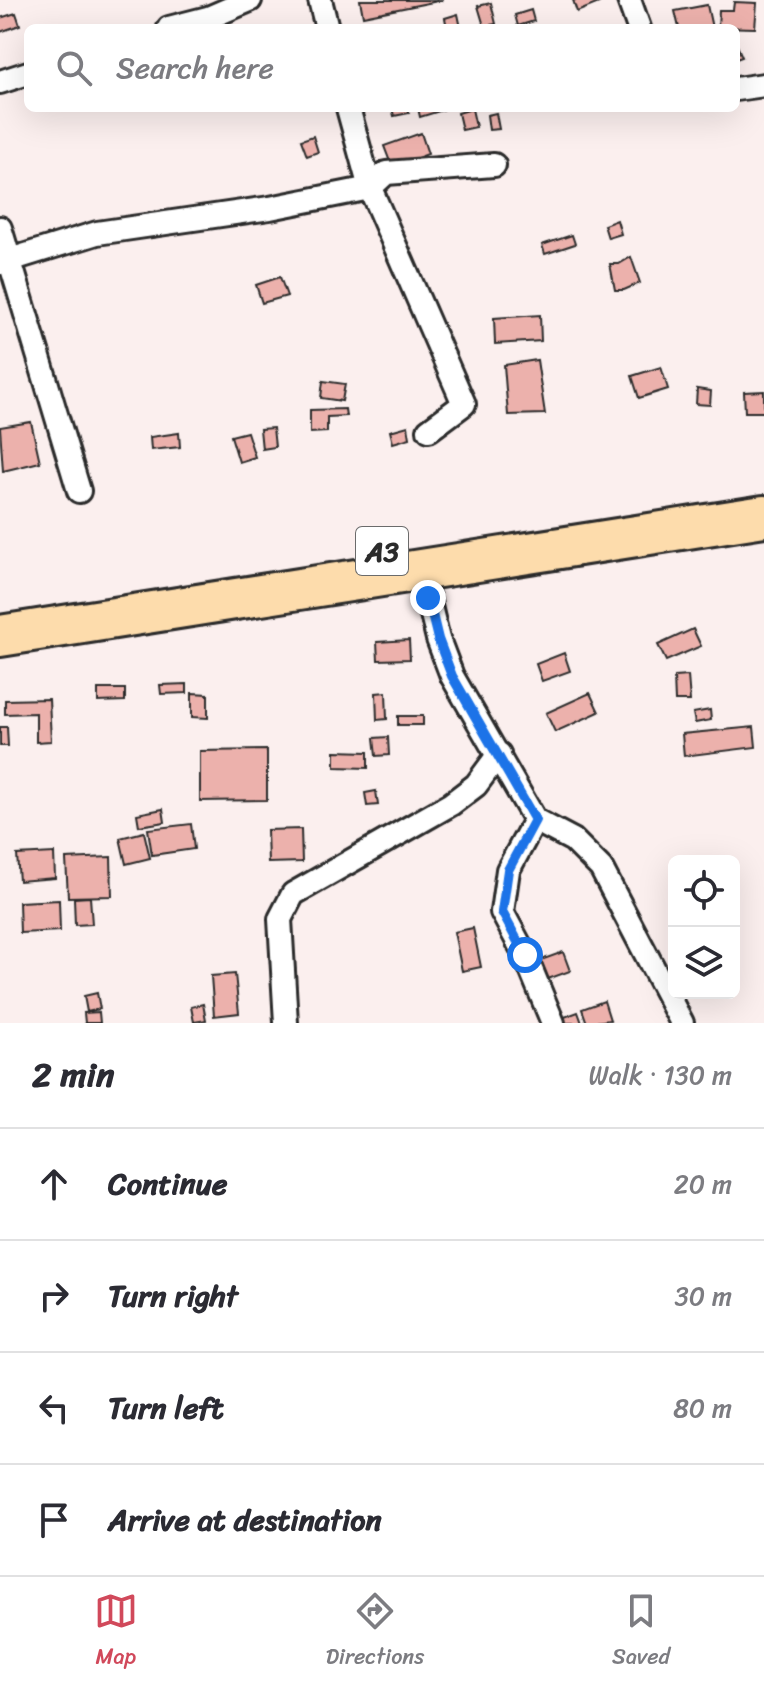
<!DOCTYPE html>
<html lang="en">
<head>
<meta charset="utf-8">
<style>
	body { margin:0; font-family:Sriracha,sans-serif; background:#f7f7f7; color:#2b2b33 }
	.controls { position:absolute; right:24px; bottom:24px; display:grid; overflow:hidden; border-radius:12px; box-shadow:0 8px 32px #0002 }
	.controls button { width:72px; height:72px; display:grid; place-items:center; padding:0; border:0; border-bottom:2px solid #e1e1e2; background:#fff; color:#2b2b33; font:40px sans-serif }
	.stop { position:absolute; width:24px; height:24px; margin:-18px; border:6px solid #1a73e8; border-radius:50%; background:#fff }
	.stop.end { background:#1a73e8; border-color:#fff; box-shadow:0 2px 8px #0008 }
	.list { margin:0; padding:0; list-style:none }
	h2 { display:flex; justify-content:space-between; align-items:center; height:104px; margin:0; padding:0 32px; font-size:34px }
	h2 small { font-size:26px; font-weight:400; color:#7c7c81 }
	.list li { display:grid; grid-template-columns:52px 1fr auto; gap:24px; align-items:center; box-sizing:border-box; height:112px; padding:0 32px; border-top:2px solid #e1e1e2 }
	.list b { display:block; font-size:30px; white-space:nowrap }
	.list em { font-size:26px; font-style:normal; color:#7c7c81 }
	.icon { flex:none; width:44px; height:44px; fill:none; stroke:currentColor; stroke-width:2; stroke-linecap:round; stroke-linejoin:round }
	.map { position:relative; flex:none; width:764px; height:1023px; overflow:hidden }
	.search { position:absolute; background:#fff; box-shadow:0 8px 32px #0002; left:24px; right:24px; top:24px; height:88px; display:flex; align-items:center; gap:20px; box-sizing:border-box; padding:0 28px; border-radius:12px; color:#7c7c81; font-size:30px }
	.sheet { height:552px; background:#fff }
	nav { display:flex; justify-content:space-around; align-items:center; box-sizing:border-box; height:112px; border-top:2px solid #e1e1e2; background:#fff; font-size:22px; color:#7c7c81 }
	nav a { display:grid; justify-items:center; gap:4px }
	nav .on { color:#d1495b }
	.map>svg:first-child { display:block }
</style>
</head>
<body>
<div class="map">
<svg width="764" height="1023" viewBox="0 0 764 1023">
	<rect width="100%" height="100%" fill="#fbefee"/>
	<filter id="ink" filterUnits="userSpaceOnUse"><feTurbulence type="fractalNoise" baseFrequency=".0125" numOctaves="2"/><feDisplacementMap in="SourceGraphic" scale="16" xChannelSelector="R" yChannelSelector="G"/><feConvolveMatrix kernelMatrix="1 2 1 2 8 2 1 2 1" color-interpolation-filters="sRGB"/></filter>
	<g filter="url(#ink)">
		<!-- building -->
		<g fill="#ecb1ac" stroke="#2b2b2b" stroke-width="2">
			<path d="M360,0H443L363,16Z"/>
			<path d="M573,0H598L599,3L577,12Z"/>
			<path d="M734,2L757,3L755,28L718,27L719,10H733Z"/>
			<path d="M491,3L496,24L484,26L478,6Z"/>
			<path d="M707,5L712,28H679L675,11Z"/>
			<path d="M531,10L534,21L518,26L515,15Z"/>
			<path d="M16,13L20,25L0,32V18Z"/>
			<path d="M458,14L461,28H447L445,18Z"/>
			<path d="M736,43L742,57L736,59Z"/>
			<path d="M392,108H408L409,113L394,116Z"/>
			<path d="M418,108H442L443,110L420,117Z"/>
			<path d="M472,109L476,127L462,130L458,113Z"/>
			<path d="M496,113L499,129L489,130L487,115Z"/>
			<path d="M421,133L428,154L392,167L384,146Z"/>
			<path d="M313,136L318,152L307,156L301,140Z"/>
			<path d="M617,220L621,234L608,238L604,225Z"/>
			<path d="M572,235L575,244L545,254L542,245Z"/>
			<path d="M631,257L640,283L624,290H615L610,264H619Z"/>
			<path d="M280,277L287,296L262,303L256,285Z"/>
			<path d="M540,315L541,341L495,344L494,318Z"/>
			<path d="M537,360L545,414L508,415L504,365Z"/>
			<path d="M661,367L668,389L639,398L632,376Z"/>
			<path d="M323,381L345,384L342,401L321,398Z"/>
			<path d="M697,389L711,391L710,405L696,404Z"/>
			<path d="M764,391V412H745L744,392Z"/>
			<path d="M345,409L346,416L327,417V432L310,433V410Z"/>
			<path d="M31,422L40,462L3,471L0,427Z"/>
			<path d="M408,426L410,438L393,443L390,431Z"/>
			<path d="M273,428L275,447L262,449L260,429Z"/>
			<path d="M247,432L255,457L239,462L231,436Z"/>
			<path d="M179,433L180,447L151,450L150,437Z"/>
			<path d="M693,629L701,646L666,661L658,645Z"/>
			<path d="M409,640L410,659L378,660L377,642Z"/>
			<path d="M564,653L570,671L542,681L536,664Z"/>
			<path d="M688,676L690,701H675L674,677Z"/>
			<path d="M187,684V693L161,694L160,685Z"/>
			<path d="M98,689H125V701L98,702Z"/>
			<path d="M386,692L387,719L377,720L376,693Z"/>
			<path d="M192,693L208,694V718L192,717Z"/>
			<path d="M590,693L599,712L555,732L546,713Z"/>
			<path d="M49,699L51,741L36,742V713L5,714V700Z"/>
			<path d="M710,710L711,720L695,723L693,713Z"/>
			<rect x="398" y="716" width="25" height="9"/>
			<path d="M0,727H7L8,746H0Z"/>
			<path d="M754,727L756,747L684,756L682,734Z"/>
			<path d="M388,737L389,755L376,756L374,738Z"/>
			<path d="M267,750V800L200,801V751Z"/>
			<path d="M335,751L368,752V768L335,767Z"/>
			<path d="M376,791L378,805L367,806L365,793Z"/>
			<path d="M163,809L165,822L139,826L137,814Z"/>
			<path d="M191,824L194,849L152,855L148,829Z"/>
			<path d="M301,829L302,862L268,863L267,830Z"/>
			<path d="M144,832L150,858L126,864L120,838Z"/>
			<path d="M54,853L55,878L19,881L17,855Z"/>
			<path d="M111,857L112,896L68,897L66,859Z"/>
			<path d="M90,897L92,924L75,925L74,898Z"/>
			<path d="M59,900L60,931L20,933L19,902Z"/>
			<path d="M473,928L481,967L462,971L454,932Z"/>
			<path d="M563,952L570,971L548,979L541,960Z"/>
			<path d="M235,974L239,1013L214,1016L211,976Z"/>
			<path d="M97,993L100,1009L87,1012L84,996Z"/>
			<path d="M604,1001L610,1020L587,1023L582,1009Z"/>
			<path d="M203,1004L206,1020L194,1022L191,1007Z"/>
			<path d="M99,1012L100,1023H85L84,1013Z"/>
			<path d="M578,1012L582,1023H561L559,1019Z"/>
		</g>
		<g fill="none" stroke-linecap="round" stroke-linejoin="round">
			<defs>
				<g id="street">
					<path d="M320,0L327,28"/>
					<path d="M629,0L639,28"/>
					<path d="M169,28L208,18L250,0"/>
					<path d="M0,82L28,73"/>
					<path d="M736,89L764,85"/>
					<path d="M348,108L370,188L464,404L429,430"/>
					<path d="M0,228L79,491"/>
					<path d="M0,263L97,233L270,208L370,188L386,173L494,165"/>
					<path d="M417,571L428,598L438,639L452,676L535,820L508,870L502,912L525,955L553,1023"/>
					<path d="M535,820L573,840L601,868L682,1023"/>
					<path d="M286,1023L280,919L293,894L451,804L476,785L499,754"/>
				</g>
				<path id="highway" d="M0,636L764,516"/>
			</defs>
			<!-- street casing -->
			<use href="#street" stroke="#2b2b2b" stroke-width="28"/>
			<!-- highway casing -->
			<use href="#highway" stroke="#2b2b2b" stroke-width="46"/>
			<!-- street -->
			<use href="#street" stroke="#fff" stroke-width="22"/>
			<!-- highway -->
			<use href="#highway" stroke="#fddcac" stroke-width="40"/>
		</g>
	</g>
	<g fill="none" stroke-linecap="round" stroke-linejoin="round" filter="url(#ink)">
		<!-- route -->
		<path stroke="#1a73e8" stroke-width="10" d="M428,598L438,639L452,676L535,820L508,870L502,912L525,955"/>
	</g>
	<g text-anchor="middle" stroke-width="8" stroke-linejoin="round" paint-order="stroke">
		<!-- shield labels -->
		<rect fill="#fff" stroke="#6b6b6b" stroke-width="2" x="356" y="527" width="52" height="48" rx="6"/>
		<g font-size="28" font-weight="bold" fill="#2b2b2b">
			<text x="382" y="561">A3</text>
		</g>
	</g>
</svg>
<div class="controls">
<button><svg class="icon" aria-label="locate" viewBox="0 0 24 24"><circle cx="12" cy="12" r="6"/><path d="M12 2v4M12 18v4M2 12h4M18 12h4"/></svg></button>
<button><svg class="icon" aria-label="layers" viewBox="0 0 24 24"><path d="M12 4l9 5-9 5-9-5zM3 14l9 5 9-5"/></svg></button>
</div>
<div class="stop" style="left:525px;top:955px"></div>
<div class="stop end" style="left:428px;top:598px"></div>
<div class="search"><svg class="icon" aria-label="search" viewBox="0 0 24 24"><circle cx="10" cy="10" r="6"/><path d="M15 15l6 6"/></svg>Search here</div>
</div>
<section class="sheet">
<h2>2 min<small>Walk · 130 m</small></h2>
<ul class="list">
<li><svg class="icon" aria-label="ahead" viewBox="0 0 24 24"><path d="M12 20V5M6 11l6-6 6 6"/></svg><div><b>Continue</b></div><em>20 m</em></li>
<li><svg class="icon" aria-label="right" viewBox="0 0 24 24"><path d="M7 20v-9h11M14 6l5 5-5 5"/></svg><div><b>Turn right</b></div><em>30 m</em></li>
<li><svg class="icon" aria-label="left" viewBox="0 0 24 24"><path d="M17 20v-9H6M10 6l-5 5 5 5"/></svg><div><b>Turn left</b></div><em>80 m</em></li>
<li><svg class="icon" aria-label="arrive" viewBox="0 0 24 24"><path d="M6 21V4h12l-3 4 3 4H6"/></svg><div><b>Arrive at destination</b></div></li>
</ul>
</section>
<nav>
<a class="on"><svg class="icon" aria-label="map" viewBox="0 0 24 24"><path d="M3 6l6-2 6 2 6-2v14l-6 2-6-2-6 2zM9 4v14M15 6v14"/></svg>Map</a>
<a><svg class="icon" aria-label="directions" viewBox="0 0 24 24"><path d="M12 3l9 9-9 9-9-9zM9 14v-3h6M13 9l2 2-2 2"/></svg>Directions</a>
<a><svg class="icon" aria-label="saved" viewBox="0 0 24 24"><path d="M7 4h10v16l-5-4-5 4z"/></svg>Saved</a>
</nav>
</body>
</html>
